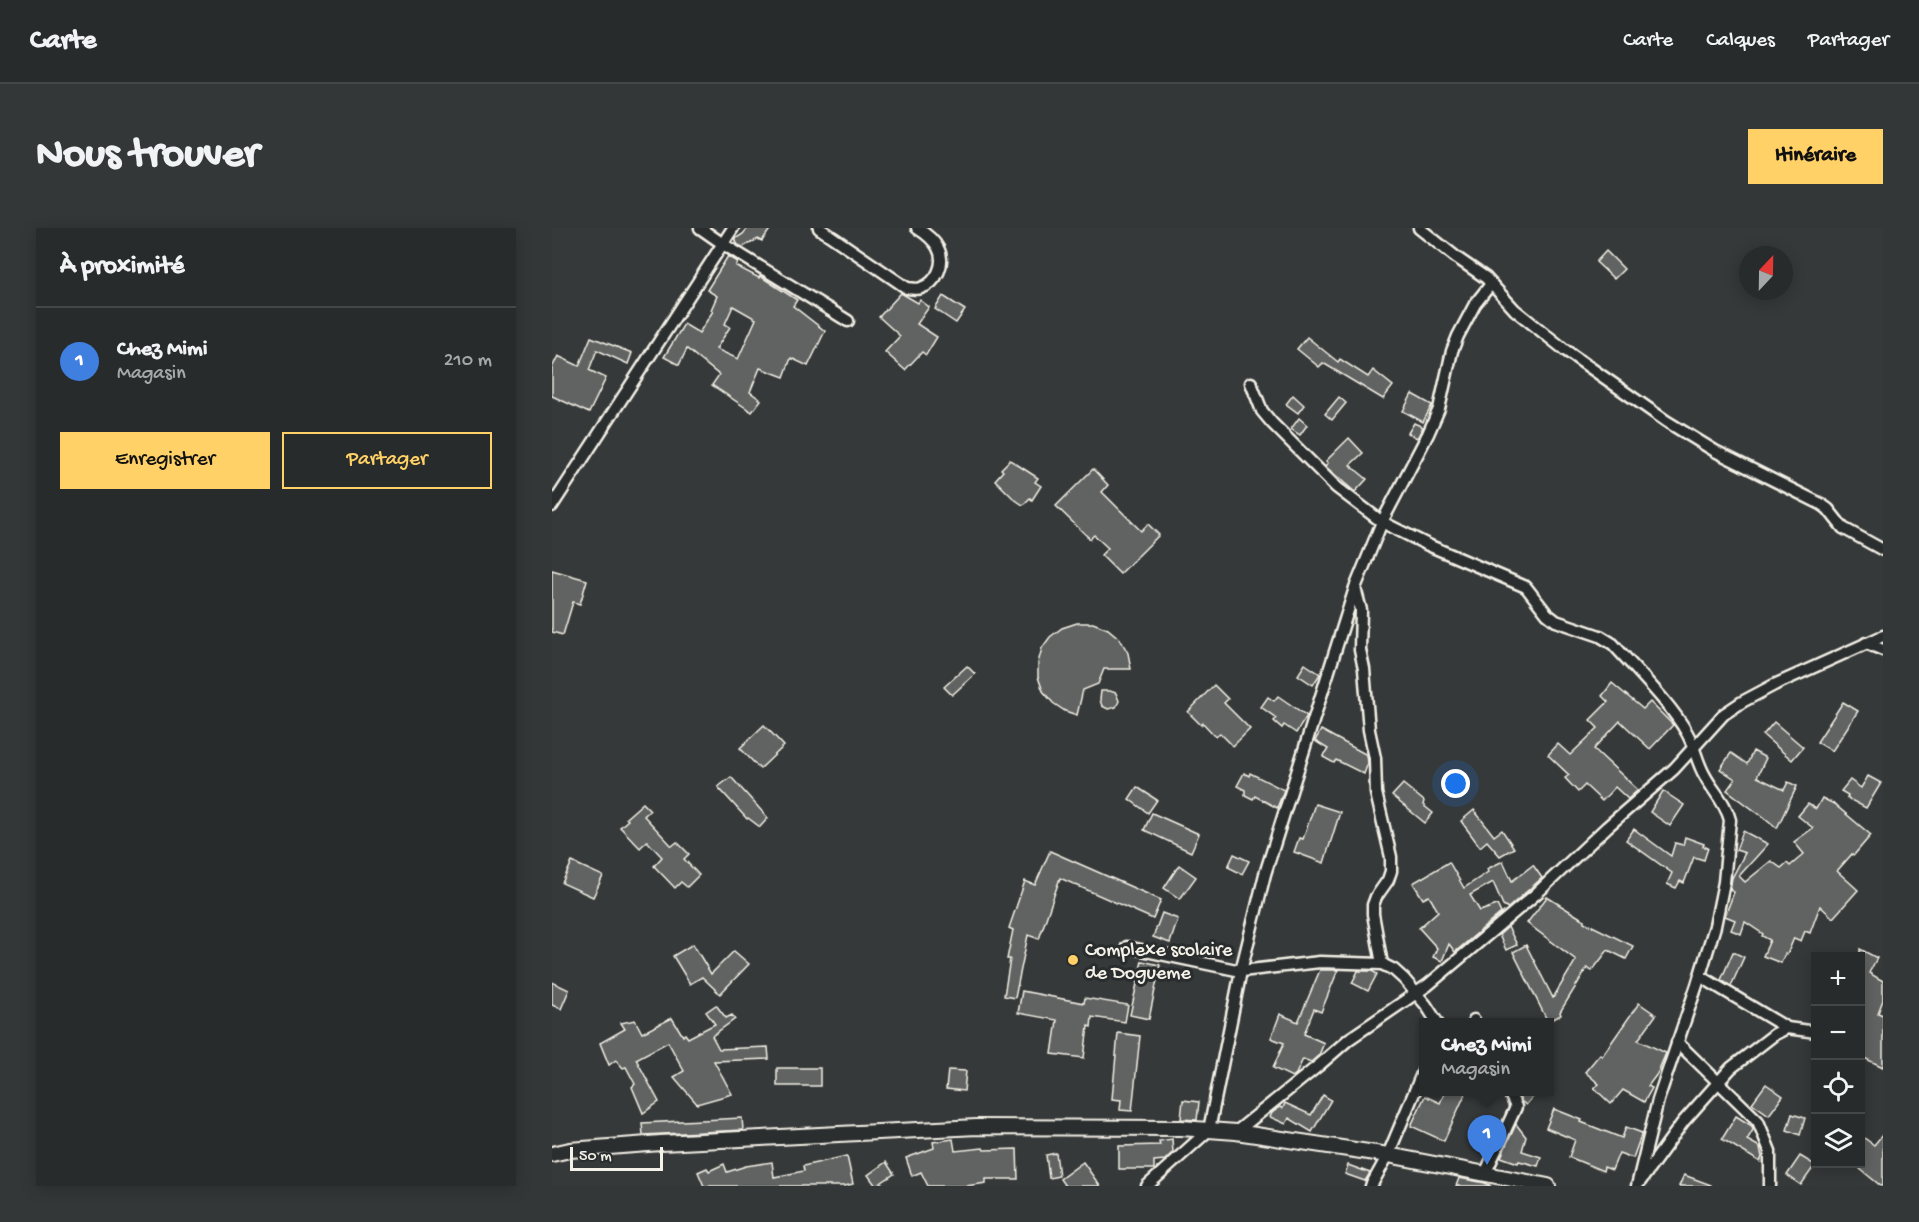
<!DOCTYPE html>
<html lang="fr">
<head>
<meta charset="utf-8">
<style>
	body { margin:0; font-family:"Gochi Hand",sans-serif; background:#343737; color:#f1f3f6 }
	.controls { position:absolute; right:18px; bottom:18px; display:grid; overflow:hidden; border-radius:0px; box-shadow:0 3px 15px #0003 }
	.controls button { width:54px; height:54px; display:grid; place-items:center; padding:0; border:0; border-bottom:2px solid #444747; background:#282b2b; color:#f1f3f6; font:30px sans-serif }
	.compass { position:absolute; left:1187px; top:18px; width:54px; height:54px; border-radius:50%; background:#282b2b; box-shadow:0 3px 15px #0003; rotate:22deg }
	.scale { position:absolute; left:18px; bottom:15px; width:93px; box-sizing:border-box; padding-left:6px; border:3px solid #f4f1e8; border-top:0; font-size:16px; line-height:21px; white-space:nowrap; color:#f4f1e8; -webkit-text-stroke:4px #2a2d2e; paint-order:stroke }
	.you { position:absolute; left:904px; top:556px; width:21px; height:21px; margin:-15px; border:4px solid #fff; border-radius:50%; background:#1a73e8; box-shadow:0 0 0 9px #1a73e833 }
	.badge { display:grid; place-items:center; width:39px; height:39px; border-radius:50%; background:#ffd166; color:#fff; font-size:20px; font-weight:700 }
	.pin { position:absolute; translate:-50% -50px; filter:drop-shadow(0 2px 3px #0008) }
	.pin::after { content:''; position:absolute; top:32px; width:21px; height:18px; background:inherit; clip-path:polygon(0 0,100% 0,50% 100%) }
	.popup { position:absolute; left:867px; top:790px; width:135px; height:78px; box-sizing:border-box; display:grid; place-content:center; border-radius:0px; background:#282b2b; filter:drop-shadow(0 2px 4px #0005); font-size:20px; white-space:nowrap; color:#a5a7a9 }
	.popup b { font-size:22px; color:#f1f3f6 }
	.popup::after { content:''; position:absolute; left:50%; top:100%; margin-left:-12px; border:12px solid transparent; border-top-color:#282b2b }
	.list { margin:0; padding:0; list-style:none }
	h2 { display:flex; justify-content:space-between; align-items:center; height:78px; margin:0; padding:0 24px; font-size:26px }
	h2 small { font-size:20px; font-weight:400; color:#a5a7a9 }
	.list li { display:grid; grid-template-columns:39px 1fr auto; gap:18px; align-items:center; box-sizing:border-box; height:108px; padding:0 24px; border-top:2px solid #444747 }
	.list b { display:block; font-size:22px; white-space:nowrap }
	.list p { margin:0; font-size:20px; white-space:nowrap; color:#a5a7a9 }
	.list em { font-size:20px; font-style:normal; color:#a5a7a9 }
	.actions { display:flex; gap:12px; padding:18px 24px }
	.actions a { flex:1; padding:14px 0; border:2px solid #ffd166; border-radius:0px; text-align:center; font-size:21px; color:#ffd166 }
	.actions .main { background:#ffd166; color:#111 }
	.icon { flex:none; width:33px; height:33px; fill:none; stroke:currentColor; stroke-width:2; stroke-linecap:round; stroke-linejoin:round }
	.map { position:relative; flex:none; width:1331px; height:958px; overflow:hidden; border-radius:0px }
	header { display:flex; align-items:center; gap:36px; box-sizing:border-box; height:84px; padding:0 30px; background:#282b2b; border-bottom:2px solid #444747 }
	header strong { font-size:28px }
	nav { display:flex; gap:33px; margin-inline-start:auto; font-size:21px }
	.intro { display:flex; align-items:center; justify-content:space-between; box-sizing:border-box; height:144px; padding:0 36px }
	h1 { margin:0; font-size:42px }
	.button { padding:15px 27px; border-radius:0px; background:#ffd166; color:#111; font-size:21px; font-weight:700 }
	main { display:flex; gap:36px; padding:0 36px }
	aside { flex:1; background:#282b2b; border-radius:0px; box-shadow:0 3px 15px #0003 }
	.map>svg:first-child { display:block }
</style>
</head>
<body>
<header>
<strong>Carte</strong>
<nav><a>Carte</a><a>Calques</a><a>Partager</a></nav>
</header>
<div class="intro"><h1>Nous trouver</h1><a class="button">Itinéraire</a></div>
<main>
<aside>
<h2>À proximité<small></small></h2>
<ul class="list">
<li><span class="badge" style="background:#3f7fe0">1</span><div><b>Chez Mimi</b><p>Magasin</p></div><em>210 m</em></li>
</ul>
<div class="actions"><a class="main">Enregistrer</a><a>Partager</a></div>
</aside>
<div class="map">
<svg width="1331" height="958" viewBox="0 0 1331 958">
	<rect width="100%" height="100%" fill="#363939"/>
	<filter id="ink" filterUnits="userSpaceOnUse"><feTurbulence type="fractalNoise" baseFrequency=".0167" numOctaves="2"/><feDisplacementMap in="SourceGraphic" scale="12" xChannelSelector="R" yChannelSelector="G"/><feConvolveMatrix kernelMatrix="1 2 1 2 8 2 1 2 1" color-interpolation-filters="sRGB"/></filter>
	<g filter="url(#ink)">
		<!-- building -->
		<g fill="#616362" stroke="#f4f1e8" stroke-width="1.5" fill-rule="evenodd">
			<path d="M196,0H219L210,13L206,11L191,19L186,17L183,11L191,6Z"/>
			<path d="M1054,23L1072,41L1062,51L1044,34Z"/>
			<path d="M176,28L186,34L184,38L207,50L208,48L245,72L241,78L273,103L256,138L239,130L232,149L208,140L198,164L209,172L200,184L160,157L167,147L135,121L127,137L112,129L132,96L147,105L161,83L159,82L165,68L155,62ZM181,78L204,91L186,131L164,121L178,99L173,96Z"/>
			<path d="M349,65L366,75L368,72L377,79L365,96L385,109L374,127L370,124L353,142L333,124L348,108L327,89Z"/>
			<path d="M391,68L413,82L404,95L383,81Z"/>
			<path d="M39,109L80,125L76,136L45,122L37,142L54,150L37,185L0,168V140L6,128L27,138Z"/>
			<path d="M755,109L786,134L788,131L816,149L821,142L841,158L831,171L771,135L767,139L745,121Z"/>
			<path d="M860,166L880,177L871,194L851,183Z"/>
			<path d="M741,167L752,177L746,185L734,176Z"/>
			<path d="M787,169L794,175L780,192L773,186Z"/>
			<path d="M747,190L755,197L748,207L739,201Z"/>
			<path d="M862,195L871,199L865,210L856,205Z"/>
			<path d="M797,210L811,225L798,237L815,251L803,264L773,238L776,235L774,233Z"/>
			<path d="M458,232L486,250L483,254L489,258L480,272L478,270L471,277L462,271L443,252L451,243L449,241Z"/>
			<path d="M541,241L556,257L550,264L589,303L596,296L607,307L568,346L549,327L556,320L542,307L538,311L504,278Z"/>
			<path d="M0,342L35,352L28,376L21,374L11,407L0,404Z"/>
			<path d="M525,395H541L556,401L568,411L576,425L579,441H552L546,456L531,462L525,487L513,483L501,475L491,463L486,449V435L490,420L498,409L510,400Z"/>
			<path d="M753,436L768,446L761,457L746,447Z"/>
			<path d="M415,438L423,446L400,467L392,459Z"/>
			<path d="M1060,455L1091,481L1098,474L1121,497L1098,521L1068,493L1042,521L1086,562L1076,571L1063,559L1050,573L1033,557L1026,564L1013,550L1017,547L996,527L1006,516L1018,527L1046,500L1038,492L1056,474L1050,468Z"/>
			<path d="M662,457L676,471L672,475L698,501L681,518L668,505L664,509L651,495L649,497L636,484Z"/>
			<path d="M549,463H558L564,465L567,473L564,479L556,481L550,478L548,472Z"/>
			<path d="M726,468L755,488L744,505L732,497L730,500L722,493L724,490L709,479L716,469L722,473Z"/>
			<path d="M1291,474L1306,483L1280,523L1265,514Z"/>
			<path d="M1222,494L1251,519L1240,532L1211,507Z"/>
			<path d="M212,497L232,518L208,541L188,520Z"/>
			<path d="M769,502L815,527L816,535L812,546L784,532L782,535L771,529L776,521L763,513Z"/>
			<path d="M1201,523L1214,530L1205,549L1232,562L1236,554L1245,558L1225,600L1207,585V586L1175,562L1183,551L1168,541L1179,525L1195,536Z"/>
			<path d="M692,545L697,548L698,545L732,562L725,580L703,568L701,571L693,567V562L685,558Z"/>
			<path d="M1316,548L1329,555L1314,580L1295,570L1296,567L1289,563L1298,552L1309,560Z"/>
			<path d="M179,549L216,590L208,599L196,590L195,591L166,559Z"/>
			<path d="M851,556L872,573L871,577L881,585L873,595L840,568Z"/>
			<path d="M585,559L605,572L596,585L577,571Z"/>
			<path d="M1111,563L1132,577L1118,598L1098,584Z"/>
			<path d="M1270,570L1282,576L1319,607L1302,627L1300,626L1285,643L1306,662L1281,690L1268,678L1258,705L1253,703L1249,713L1242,710L1235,727L1233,726L1229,735L1211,728L1218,712L1210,708L1211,706L1193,694L1189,706L1179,702L1183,692L1173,688L1182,664L1178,662L1180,650L1193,625L1184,622L1191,603L1216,616L1187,648L1193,654L1219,633L1229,640L1235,635L1238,638L1252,626L1242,614L1261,600L1246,588L1256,576L1264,581Z"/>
			<path d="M91,575L98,582L92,588L120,618L125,614L137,626L132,631L147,647L135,659L129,654L123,660L102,638L110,629L95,613L88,620L68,599L76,592L74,590Z"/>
			<path d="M763,576L788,584L772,635L742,624L747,610L751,611Z"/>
			<path d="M922,582L942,608L950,602L962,620L948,628L935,613L928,619L909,593Z"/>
			<path d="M600,585L647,606L639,624L592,602Z"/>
			<path d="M1082,601L1119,628L1123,615L1131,617L1133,609L1152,616L1151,618L1156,620L1152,632L1142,629L1132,655L1128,653L1124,660L1115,656L1120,645L1074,612Z"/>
			<path d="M498,623L609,672L601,691L508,650L487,711L476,707L463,770L452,768L458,731H455L461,702L457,700L473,653L483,657Z"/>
			<path d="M682,626L697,633L690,646L676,639Z"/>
			<path d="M951,633L960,653L981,637L990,650L956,680L951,677L941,654L918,667L928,683L945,677L949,685L903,724L897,716L890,733L881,729L885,720L867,700L886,683L877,668L871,671L861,655L897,634L912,660L936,644L935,641Z"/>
			<path d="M20,634L51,648L41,669L10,655Z"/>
			<path d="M627,637L644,649L628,671L612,660Z"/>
			<path d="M995,669L1032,692V694L1081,718L1074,731L1056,722L1040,743L1035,740L1008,784L1009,787L996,794L961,724L974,717L1001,770L1024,732L975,695Z"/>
			<path d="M610,685L626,691L618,715L601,709Z"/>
			<path d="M956,699L965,717L954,722L947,707Z"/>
			<path d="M141,716L159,746L182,723L197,736L168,766L150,749L138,756L121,728Z"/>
			<path d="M1308,721L1325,730L1317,745L1331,753V772L1326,785L1331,787V839L1308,828Z"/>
			<path d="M1181,724L1192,729L1179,758L1169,752Z"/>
			<path d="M590,733L608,737L597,791L578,787Z"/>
			<path d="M768,742H786L769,784L762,781L752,806L772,815L767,827L759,834L751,831L744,846L740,849L721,840L732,815L719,810L728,786L746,794Z"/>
			<path d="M806,743H820L825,746L816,763L800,755Z"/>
			<path d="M0,754L17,762L9,781L0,777Z"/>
			<path d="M470,763L532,775L533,770L576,777L573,794L540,789L539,799L536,798L532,830L500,826L505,792L466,785Z"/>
			<path d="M1087,775L1104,787L1086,812L1114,825L1105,846L1096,858L1100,860L1092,874L1071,862L1059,876L1042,860L1047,856L1033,844L1048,826L1050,828Z"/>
			<path d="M164,777L174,790L180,787L183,791L160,808L167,821L216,819L217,831L162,833L180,866L145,876L122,849L132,843L116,814L84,831L107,874L91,885L80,859L83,856L74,839L71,840L64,832L57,837L48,815L73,801L69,795L83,792L90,805L120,790L131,808L133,806L136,810L163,796L154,784Z"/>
			<path d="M566,805L588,808L580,883L568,882L569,872L560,871Z"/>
			<rect x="225" y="840" width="43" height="18"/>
			<path d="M396,842L414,843L412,863L394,861Z"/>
			<path d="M1214,856L1231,868L1217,887L1200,875Z"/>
			<path d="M893,864H914L892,913L859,898L873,868L888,875Z"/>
			<path d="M965,864H985L974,877L969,873Z"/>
			<path d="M771,867L779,872L760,904L737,890L734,896L718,889L720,885L728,879L731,880L733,875L759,887Z"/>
			<path d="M631,872L647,874L645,892L629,891Z"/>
			<path d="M1002,881L1030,892L1029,894L1070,910L1074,899L1090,905L1081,930L1067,925L1060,942L1052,939L1051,943L1017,929L1023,912L994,900Z"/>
			<path d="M1240,886L1253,890L1248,907L1235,902Z"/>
			<path d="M1184,888L1200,898L1201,902L1195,912L1208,919L1210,929L1208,934L1170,911Z"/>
			<path d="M190,890L191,902L91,907L90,895Z"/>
			<path d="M964,896L974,909L970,923L989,929L986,938L967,933L966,935L949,929Z"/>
			<path d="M1331,906V958H1329L1308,941V907L1322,917Z"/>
			<path d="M401,911L403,923L431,920L432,922L465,921L466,951H434V955L414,958H376L369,944L360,948L354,930L382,920L381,914Z"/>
			<path d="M620,911L621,924L613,932L602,933V941H567V918L608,917L607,913Z"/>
			<path d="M504,925L507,948L497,950L494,927Z"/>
			<path d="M295,928L301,956L293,958H152L146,944L155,940L157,943L172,936L175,944L194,938L220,934L222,949L252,943L251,938Z"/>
			<path d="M1248,928L1263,937L1249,957L1235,947Z"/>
			<path d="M334,934L342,946L324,958L316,947Z"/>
			<path d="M531,934L548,958H513L508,951Z"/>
			<path d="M796,937L818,945L813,953L793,946Z"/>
			<path d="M1132,947L1159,957V958H1127Z"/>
			<path d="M907,950L933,955L939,958H904Z"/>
		</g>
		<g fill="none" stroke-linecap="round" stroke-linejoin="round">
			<defs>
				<g id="minor">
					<path d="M148,0L171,16L296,93"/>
					<path d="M267,0L355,60C360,60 365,62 369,60C385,55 394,35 386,20C382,12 373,5 365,0"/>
					<path d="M867,0L905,30L934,50L963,82L1013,122L1114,193L1163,223L1269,276L1276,281L1291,300L1331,322"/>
					<path d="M699,155L710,183L720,195L784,259L830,294L876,317L974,359L995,386L1004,393L1048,408L1061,416C1084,442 1119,476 1135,505C1143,519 1145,535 1153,548C1161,563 1174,575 1178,592L1172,654L1163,698L1145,757L1106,872L1085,958"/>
					<path d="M0,278L181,0"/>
					<path d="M803,360L809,382L808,422L812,441L817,502L823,530L824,565L839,629V643L836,652L824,669L821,677V686L830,736"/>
					<path d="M1314,415L1331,422"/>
					<path d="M575,719L689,743L768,734L830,736L842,742L852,751L874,777L885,794"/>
					<path d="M1148,748L1235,800"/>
					<path d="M922,792L923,794"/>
					<path d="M1125,814L1206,893L1218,923V958"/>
					<path d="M684,904L766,838L797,811L876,757L985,665L1055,599L1122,541L1172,486L1190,474L1222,457L1331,408"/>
					<path d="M933,946L964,879L957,864"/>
					<path d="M1087,955L1131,894L1179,840L1223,806L1235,800L1264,804"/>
					<path d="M595,958L657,902L689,743L713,646L803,360L830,294L876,206L887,181L900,123L906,108L923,76L939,56"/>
					<path d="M819,958L836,927L872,841"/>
				</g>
				<path id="tertiary" d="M0,926L18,922L109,915L425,899L629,900L684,904L836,927L996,958"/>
			</defs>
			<!-- minor casing -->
			<use href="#minor" stroke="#f4f1e8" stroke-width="15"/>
			<!-- tertiary casing -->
			<use href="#tertiary" stroke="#f4f1e8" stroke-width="18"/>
			<!-- minor -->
			<use href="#minor" stroke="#2a2d2e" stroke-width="10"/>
			<!-- tertiary -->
			<use href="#tertiary" stroke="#2a2d2e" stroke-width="14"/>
		</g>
	</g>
	<!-- markers -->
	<circle fill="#ffd166" stroke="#2a2d2e" stroke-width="2" cx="521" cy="732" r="6"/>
	<g text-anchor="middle" stroke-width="6" stroke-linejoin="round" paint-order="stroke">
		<!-- poi labels -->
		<g font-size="20" fill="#f4f1e8" stroke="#2a2d2e" text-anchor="start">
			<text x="533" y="727">Complexe scolaire<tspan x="533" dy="23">de Dogueme</tspan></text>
		</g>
	</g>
</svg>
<div class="controls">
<button>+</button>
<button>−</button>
<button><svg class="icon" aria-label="locate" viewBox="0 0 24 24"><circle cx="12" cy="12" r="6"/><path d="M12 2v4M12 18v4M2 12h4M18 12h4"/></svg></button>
<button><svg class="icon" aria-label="layers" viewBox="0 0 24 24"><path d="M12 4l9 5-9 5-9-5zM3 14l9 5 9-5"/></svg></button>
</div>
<svg class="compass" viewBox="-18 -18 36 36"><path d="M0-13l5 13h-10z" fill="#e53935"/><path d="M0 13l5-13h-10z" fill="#a5a7a9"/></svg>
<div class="scale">50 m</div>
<div class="you"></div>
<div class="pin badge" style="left:935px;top:937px;background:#3f7fe0">1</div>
<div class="popup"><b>Chez Mimi</b>Magasin</div>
</div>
</main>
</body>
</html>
